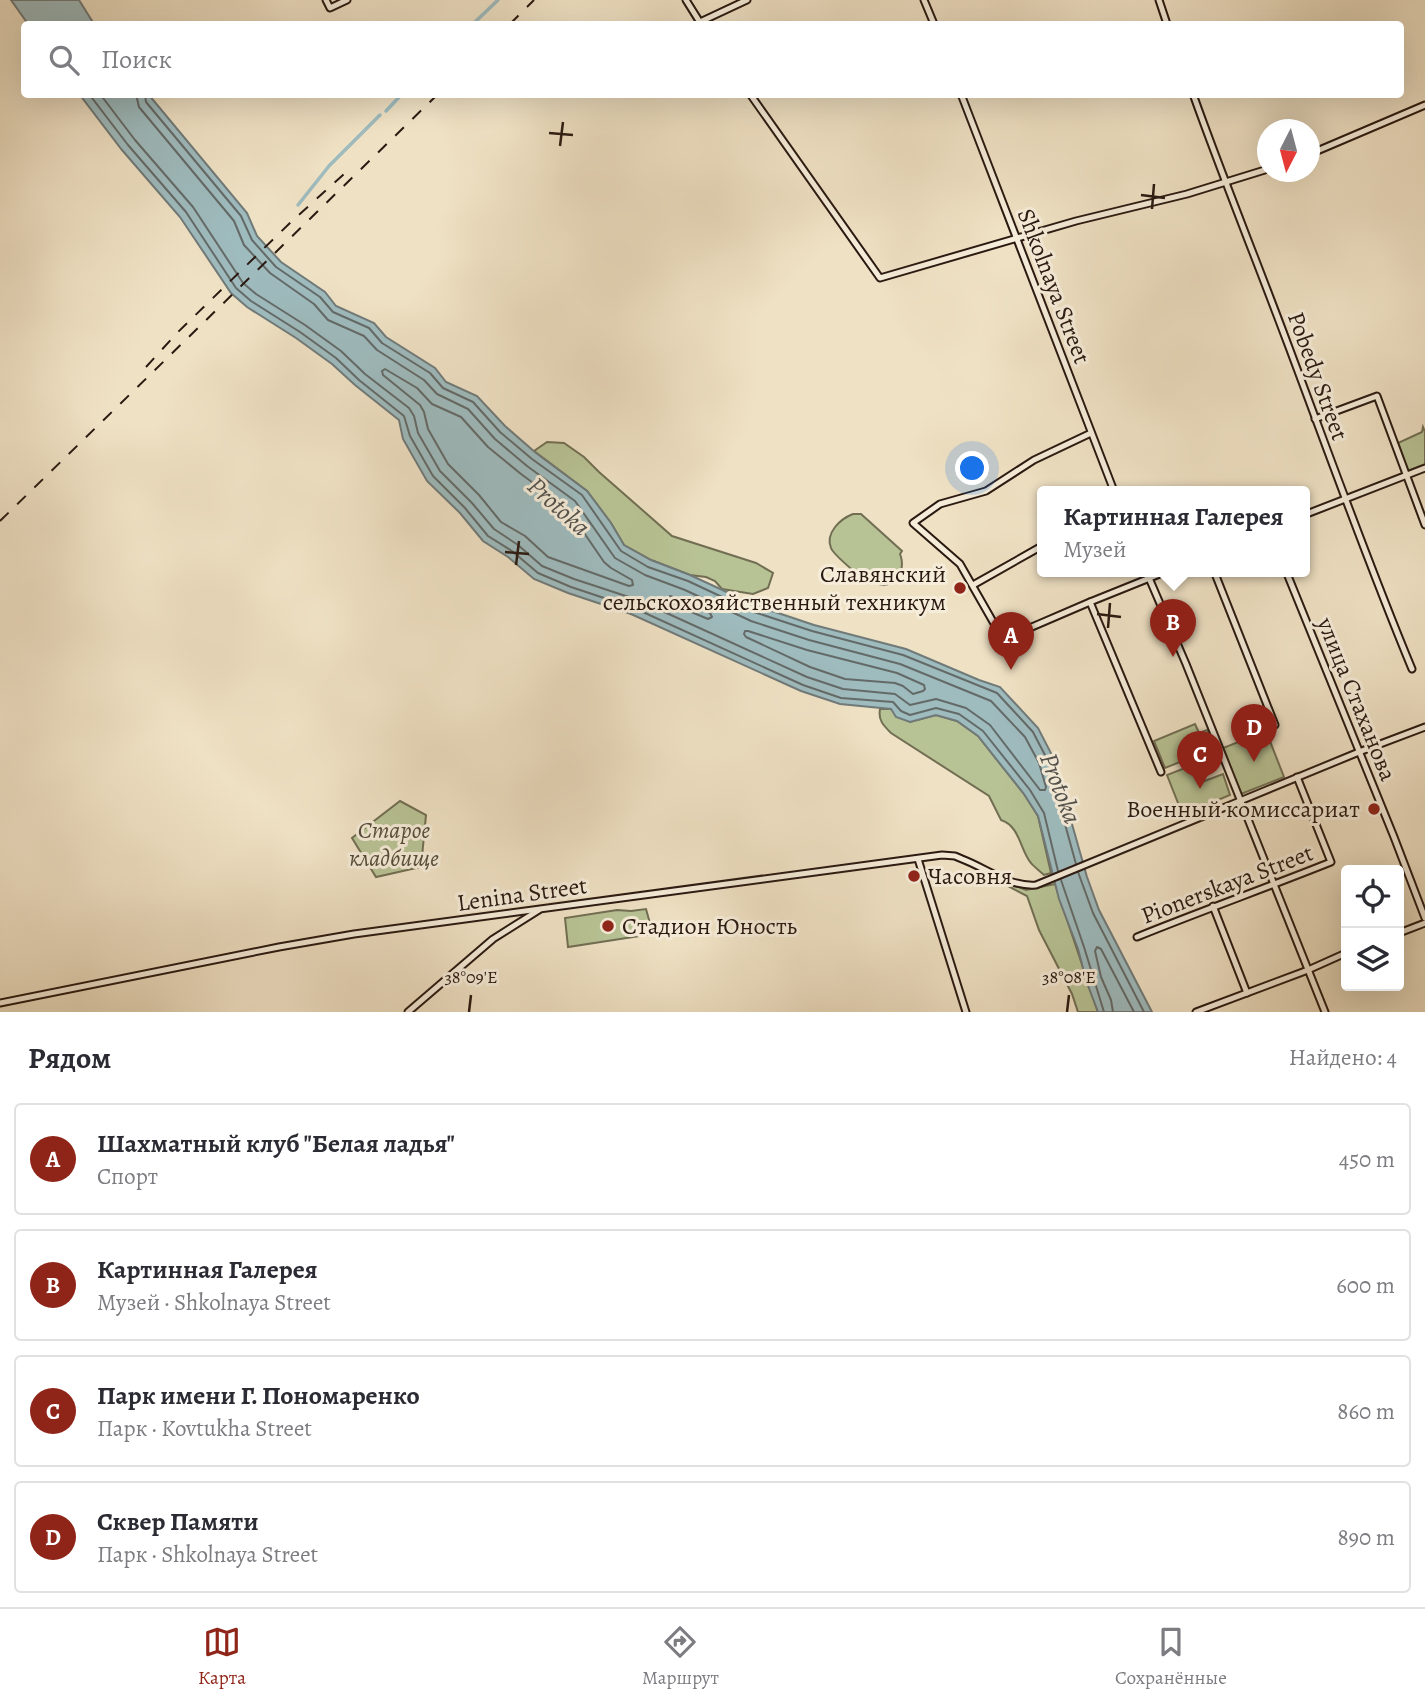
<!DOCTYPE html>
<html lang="ru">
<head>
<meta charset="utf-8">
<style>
	body { margin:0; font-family:Alegreya,serif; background:#f7f7f7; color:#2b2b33 }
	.controls { position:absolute; right:21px; bottom:21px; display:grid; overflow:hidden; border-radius:7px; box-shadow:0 7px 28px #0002 }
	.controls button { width:63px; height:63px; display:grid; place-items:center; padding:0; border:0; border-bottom:2px solid #e1e1e2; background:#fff; color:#2b2b33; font:35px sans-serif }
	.compass { position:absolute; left:1257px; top:119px; width:63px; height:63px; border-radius:50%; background:#fff; box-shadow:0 7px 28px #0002; rotate:186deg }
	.you { position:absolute; left:973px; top:469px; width:24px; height:24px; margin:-18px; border:5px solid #fff; border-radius:50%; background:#1a73e8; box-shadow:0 0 0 10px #1a73e833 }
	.badge { display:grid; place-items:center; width:46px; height:46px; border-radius:50%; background:#8f2418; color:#fff; font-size:23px; font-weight:700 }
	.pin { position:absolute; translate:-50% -58px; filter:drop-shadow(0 2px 4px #0008) }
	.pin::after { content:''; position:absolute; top:37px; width:24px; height:21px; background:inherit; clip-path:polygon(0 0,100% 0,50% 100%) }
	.popup { position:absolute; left:1037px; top:486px; width:273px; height:91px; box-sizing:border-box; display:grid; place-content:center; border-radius:7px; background:#fff; filter:drop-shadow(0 2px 5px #0005); font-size:23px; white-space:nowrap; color:#7c7c81 }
	.popup b { font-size:26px; color:#2b2b33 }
	.popup::after { content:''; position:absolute; left:50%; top:100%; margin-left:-14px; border:14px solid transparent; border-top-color:#fff }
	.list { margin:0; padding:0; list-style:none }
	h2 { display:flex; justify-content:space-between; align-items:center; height:91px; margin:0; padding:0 28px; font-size:30px }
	h2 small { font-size:23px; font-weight:400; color:#7c7c81 }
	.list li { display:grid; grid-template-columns:46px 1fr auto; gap:21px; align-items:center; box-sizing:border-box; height:112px; margin:0 14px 14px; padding:0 14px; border:2px solid #e1e1e2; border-radius:7px }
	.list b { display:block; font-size:26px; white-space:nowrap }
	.list p { margin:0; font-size:23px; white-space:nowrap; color:#7c7c81 }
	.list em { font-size:23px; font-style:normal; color:#7c7c81 }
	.icon { flex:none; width:38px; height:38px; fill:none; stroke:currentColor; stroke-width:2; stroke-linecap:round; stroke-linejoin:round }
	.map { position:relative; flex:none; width:1425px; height:1012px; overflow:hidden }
	.search { position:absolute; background:#fff; box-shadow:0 7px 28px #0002; left:21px; right:21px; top:21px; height:77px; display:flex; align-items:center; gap:18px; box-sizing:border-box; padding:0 24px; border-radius:7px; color:#7c7c81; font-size:26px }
	.sheet { height:595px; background:#fff }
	nav { display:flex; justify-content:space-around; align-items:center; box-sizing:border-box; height:98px; border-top:2px solid #e1e1e2; background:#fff; font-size:19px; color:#7c7c81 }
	nav a { display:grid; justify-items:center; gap:4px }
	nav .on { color:#8f2418 }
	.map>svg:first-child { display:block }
</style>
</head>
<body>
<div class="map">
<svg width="1425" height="1012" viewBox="0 0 1425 1012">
	<rect width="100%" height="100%" fill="#efe1c4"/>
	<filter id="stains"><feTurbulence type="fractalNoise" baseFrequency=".00286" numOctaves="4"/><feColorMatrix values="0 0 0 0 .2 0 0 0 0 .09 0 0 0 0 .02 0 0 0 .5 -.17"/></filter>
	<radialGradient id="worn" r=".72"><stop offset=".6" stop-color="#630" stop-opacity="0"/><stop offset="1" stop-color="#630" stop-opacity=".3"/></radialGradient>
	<!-- green -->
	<g fill="#b8c395" stroke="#716e53" stroke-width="2">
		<path d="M1423,427L1425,432V465L1408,472L1398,443L1422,432Z"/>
		<path d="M547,442L564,443L584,457L599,472L672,536L756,563L773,573L768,588L753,594L722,589L715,581L706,577L690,575L651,560L624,545L611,523L587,491L534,451Z"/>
		<path d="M853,514H861L902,551L900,554C908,574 890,594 870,580L868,583C860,576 834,556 831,548C825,533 840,519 853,514Z"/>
		<path d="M880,709H891L910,722L936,715L957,721L978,736L1024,794L1038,816L1051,873L1044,875C1040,871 1034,867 1031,863C1020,850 1020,826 1001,820L989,796L891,733C883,725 878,720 880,709Z"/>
		<path d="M1195,724L1199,733L1207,730L1215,748L1165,768L1154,741Z"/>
		<path d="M1266,731L1284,777L1241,794L1223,748Z"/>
		<path d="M1195,764L1202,782L1223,774L1230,795L1192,811L1180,808L1167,775Z"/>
		<path d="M400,801L426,815L421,867L376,877L352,838Z"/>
		<path d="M1002,881L1026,890L1055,884L1098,1012H1078L1072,994L1039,930L1027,896L1002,883Z"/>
		<path d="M646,909L653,934L568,947L565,918L617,910L631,911Z"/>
	</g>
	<!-- water -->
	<g fill="#9ebbbe" stroke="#707a79" stroke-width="2">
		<path d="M11,0H79L94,24H28Z"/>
		<path d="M80,95H149L247,213L257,236L281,262L325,292L336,306L374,323L386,337L435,368L446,382L477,396L505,426L536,453L587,491L611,523L624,545L651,560L690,575L757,606L814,625L906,649L979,680L1000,687L1038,728L1053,757L1087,877L1099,910L1152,1012H1098L1087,983L1078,949L1059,899L1038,816L1024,794L978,736L957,721L936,715L910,722L896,717L891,709L840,704L801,691L631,614L568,593L534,579L508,557L483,541L460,513L427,481L403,439L399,420L355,385L332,364L296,338L247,307L231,293L180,217L122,150Z"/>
	</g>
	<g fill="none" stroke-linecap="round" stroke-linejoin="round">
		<!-- shore -->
		<g stroke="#646a68" stroke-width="2">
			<path d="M89,94L128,145L186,212L236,288L251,301L300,332L336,358L359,380L404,416L410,436L433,476L465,508L488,536L512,551L538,573L571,587L634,608L803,685L841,698L893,702L901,711L910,715L936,708L959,714L983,731L1030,790L1044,813L1058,871"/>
			<path d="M100,94L135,140L193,207L243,283L256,294L305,325L341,351L365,374L409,408L414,416L418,433L440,471L472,503L494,529L518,545L542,566L574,579L638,600L807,677L843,689L895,694L910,705L936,699L966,708L990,725L1040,790H1045L1046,787L1039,763L1025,737L991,701L900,664L809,640L751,621L685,590L645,575L615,558L575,501L527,466L495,439L468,409L437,394L424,380L377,350L364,336L328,320L314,304L270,273L244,245L234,221L139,107L136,94"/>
			<path d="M145,94L146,102L241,216L252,240L276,267L320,297L333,312L369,328L382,343L430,373L443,388L473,402L500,432L532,459L582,495L621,551L648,567L688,581L754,612L812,631L903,655L997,693L1033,732L1047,759L1076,864"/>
			<path d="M385,369L417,388L432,404L461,417L488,447L521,474L567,508L604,562L611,568L632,580L633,585L629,586L548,557L525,536L501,522L479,495L448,464L428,429L424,412L420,405L383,375L382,371Z"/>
			<path d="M670,596L680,599L710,613L712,617L708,619L670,603L668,600Z"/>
			<path d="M745,631H748L807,650L897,673L924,685L925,689L923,691L913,694L903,686L895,683L845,679L810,667L746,637L744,634Z"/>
			<path d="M1078,872L1093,913L1144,1012"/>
			<path d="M1061,880L1084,947L1104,1012"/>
			<path d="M1113,1012L1111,1000L1101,977L1095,951L1097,947L1101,949L1134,1012"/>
		</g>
		<!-- canal -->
		<g stroke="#9ebbbe" stroke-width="3.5">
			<path d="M473,24L498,0"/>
			<path d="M386,111L402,94"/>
			<path d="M298,205L329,166L380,115"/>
		</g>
		<defs>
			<g id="secondary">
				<path d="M326,0L330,8L347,0"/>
				<path d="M686,0L701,24"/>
				<path d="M924,0L934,24"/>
				<path d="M1159,0L1167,24"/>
				<path d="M700,22L747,0"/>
				<path d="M750,94L880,278L1076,221L1187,194L1268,169"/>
				<path d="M961,94L1114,491"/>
				<path d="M1193,94C1223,178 1256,259 1287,342C1328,451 1367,561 1412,669"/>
				<path d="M1310,154L1425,105"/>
				<path d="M1315,419L1377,396L1425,525"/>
				<path d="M1091,433L1034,460L986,491L940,504L913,523L960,564L996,627L1004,639L1090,602L1167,571"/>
				<path d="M1304,515L1425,468"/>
				<path d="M1146,571L1186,664L1325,1012"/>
				<path d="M1214,571L1275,725"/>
				<path d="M1286,571L1394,837L1425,918"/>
				<path d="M973,585L1042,546"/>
				<path d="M1090,602L1161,772"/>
				<path d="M918,859L966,1012"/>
				<path d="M1213,906L1247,993"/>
				<path d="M1399,933L1425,923"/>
				<path d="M1137,937C1201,911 1266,888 1331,862L1297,777"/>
				<path d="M0,1003L279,947L354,934L942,855L955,856L962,859C986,868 1009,887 1036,885L1359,752L1425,727"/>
				<path d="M408,1012L493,939L539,910"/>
				<path d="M1196,1012L1308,970L1346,953"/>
			</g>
		</defs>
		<!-- secondary casing -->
		<use href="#secondary" stroke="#2a1911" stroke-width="9"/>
		<!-- secondary -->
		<use href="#secondary" stroke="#f5ecd9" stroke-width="5"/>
		<!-- rail -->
		<g stroke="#2a1911" stroke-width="2" stroke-dasharray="12 12" stroke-linecap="butt">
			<path d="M510,24L534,0"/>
			<path d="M146,367L178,332L291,222L344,174"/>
			<path d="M0,521L438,94"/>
		</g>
	</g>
	<!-- ticks -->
	<path fill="none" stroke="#2a1911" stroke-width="2.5" d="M549,133L573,135M560,146L563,122M1141,195L1165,198M1152,209L1154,184M505,552L529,554M516,565L519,541M1097,614L1121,617M1108,628L1110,603M469,1012L471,995M1067,1012L1069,995"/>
	<!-- markers -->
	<g fill="#8f2418" stroke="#f5ecd9" stroke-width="2.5">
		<circle cx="960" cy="588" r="7"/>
		<circle cx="1374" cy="809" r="7"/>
		<circle cx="914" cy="876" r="7"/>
		<circle cx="608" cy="926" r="7"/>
	</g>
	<g text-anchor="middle" stroke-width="6" stroke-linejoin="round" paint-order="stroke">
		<!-- street labels -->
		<g font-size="24" fill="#2a1911" stroke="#f5ecd9">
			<text transform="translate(1054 286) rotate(69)" y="8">Shkolnaya Street</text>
			<text transform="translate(1318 376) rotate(70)" y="8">Pobedy Street</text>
			<text transform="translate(1357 699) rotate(68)" y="8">улица Стаханова</text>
			<text transform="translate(1227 884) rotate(-21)" y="8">Pionerskaya Street</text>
			<text transform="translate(522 894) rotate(-8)" y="8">Lenina Street</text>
		</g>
		<!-- poi labels -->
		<g font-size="24" fill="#2a1911" stroke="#f5ecd9" text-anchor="end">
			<text x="946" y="582">Славянский<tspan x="946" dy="28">сельскохозяйственный техникум</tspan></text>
			<text x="1360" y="817">Военный комиссариат</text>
			<text x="928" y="884" text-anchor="start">Часовня</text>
			<text x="622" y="934" text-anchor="start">Стадион Юность</text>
		</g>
		<!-- park labels -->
		<g font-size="24" font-style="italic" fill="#554c39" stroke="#f5ecd9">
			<text x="394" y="838">Старое<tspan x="394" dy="28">кладбище</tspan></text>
		</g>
		<!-- water labels -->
		<g font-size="26" font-style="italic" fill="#53524e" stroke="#f5ecd9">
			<text transform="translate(559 506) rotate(42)" y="9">Protoka</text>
			<text transform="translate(1061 788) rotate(69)" y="9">Protoka</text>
		</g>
	</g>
	<g font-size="18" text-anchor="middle" fill="#2a1911" stroke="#f5ecd9" stroke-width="6" stroke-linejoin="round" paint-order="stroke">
		<text x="471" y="983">38°09'E</text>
		<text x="1069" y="983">38°08'E</text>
	</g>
	<rect width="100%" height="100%" filter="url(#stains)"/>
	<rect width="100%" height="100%" fill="url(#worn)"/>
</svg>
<div class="controls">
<button><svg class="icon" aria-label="locate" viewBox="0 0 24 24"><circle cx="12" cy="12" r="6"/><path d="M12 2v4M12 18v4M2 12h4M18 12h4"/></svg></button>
<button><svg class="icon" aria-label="layers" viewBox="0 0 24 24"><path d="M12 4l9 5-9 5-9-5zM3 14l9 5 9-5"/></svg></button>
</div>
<svg class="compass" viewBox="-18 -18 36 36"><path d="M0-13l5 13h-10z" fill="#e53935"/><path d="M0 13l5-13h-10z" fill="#7c7c81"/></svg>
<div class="you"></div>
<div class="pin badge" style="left:1011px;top:670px">A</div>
<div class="pin badge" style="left:1173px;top:657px">B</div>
<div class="popup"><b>Картинная Галерея</b>Музей</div>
<div class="pin badge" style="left:1200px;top:789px">C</div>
<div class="pin badge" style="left:1254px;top:762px">D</div>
<div class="search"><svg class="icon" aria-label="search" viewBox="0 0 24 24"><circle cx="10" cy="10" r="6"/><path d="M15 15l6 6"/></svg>Поиск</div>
</div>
<section class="sheet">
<h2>Рядом<small>Найдено: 4</small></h2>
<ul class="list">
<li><span class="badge">A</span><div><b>Шахматный клуб &quot;Белая ладья&quot;</b><p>Спорт</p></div><em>450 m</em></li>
<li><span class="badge">B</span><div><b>Картинная Галерея</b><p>Музей · Shkolnaya Street</p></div><em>600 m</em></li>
<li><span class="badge">C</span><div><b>Парк имени Г. Пономаренко</b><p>Парк · Kovtukha Street</p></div><em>860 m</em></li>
<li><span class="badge">D</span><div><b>Сквер Памяти</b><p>Парк · Shkolnaya Street</p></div><em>890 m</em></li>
</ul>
</section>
<nav>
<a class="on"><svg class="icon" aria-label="map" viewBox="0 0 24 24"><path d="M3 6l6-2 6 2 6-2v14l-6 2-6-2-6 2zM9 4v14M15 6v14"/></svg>Карта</a>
<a><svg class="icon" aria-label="directions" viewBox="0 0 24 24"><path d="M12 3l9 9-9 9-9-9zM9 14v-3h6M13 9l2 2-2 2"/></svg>Маршрут</a>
<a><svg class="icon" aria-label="saved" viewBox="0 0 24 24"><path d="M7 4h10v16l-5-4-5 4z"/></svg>Сохранённые</a>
</nav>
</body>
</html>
